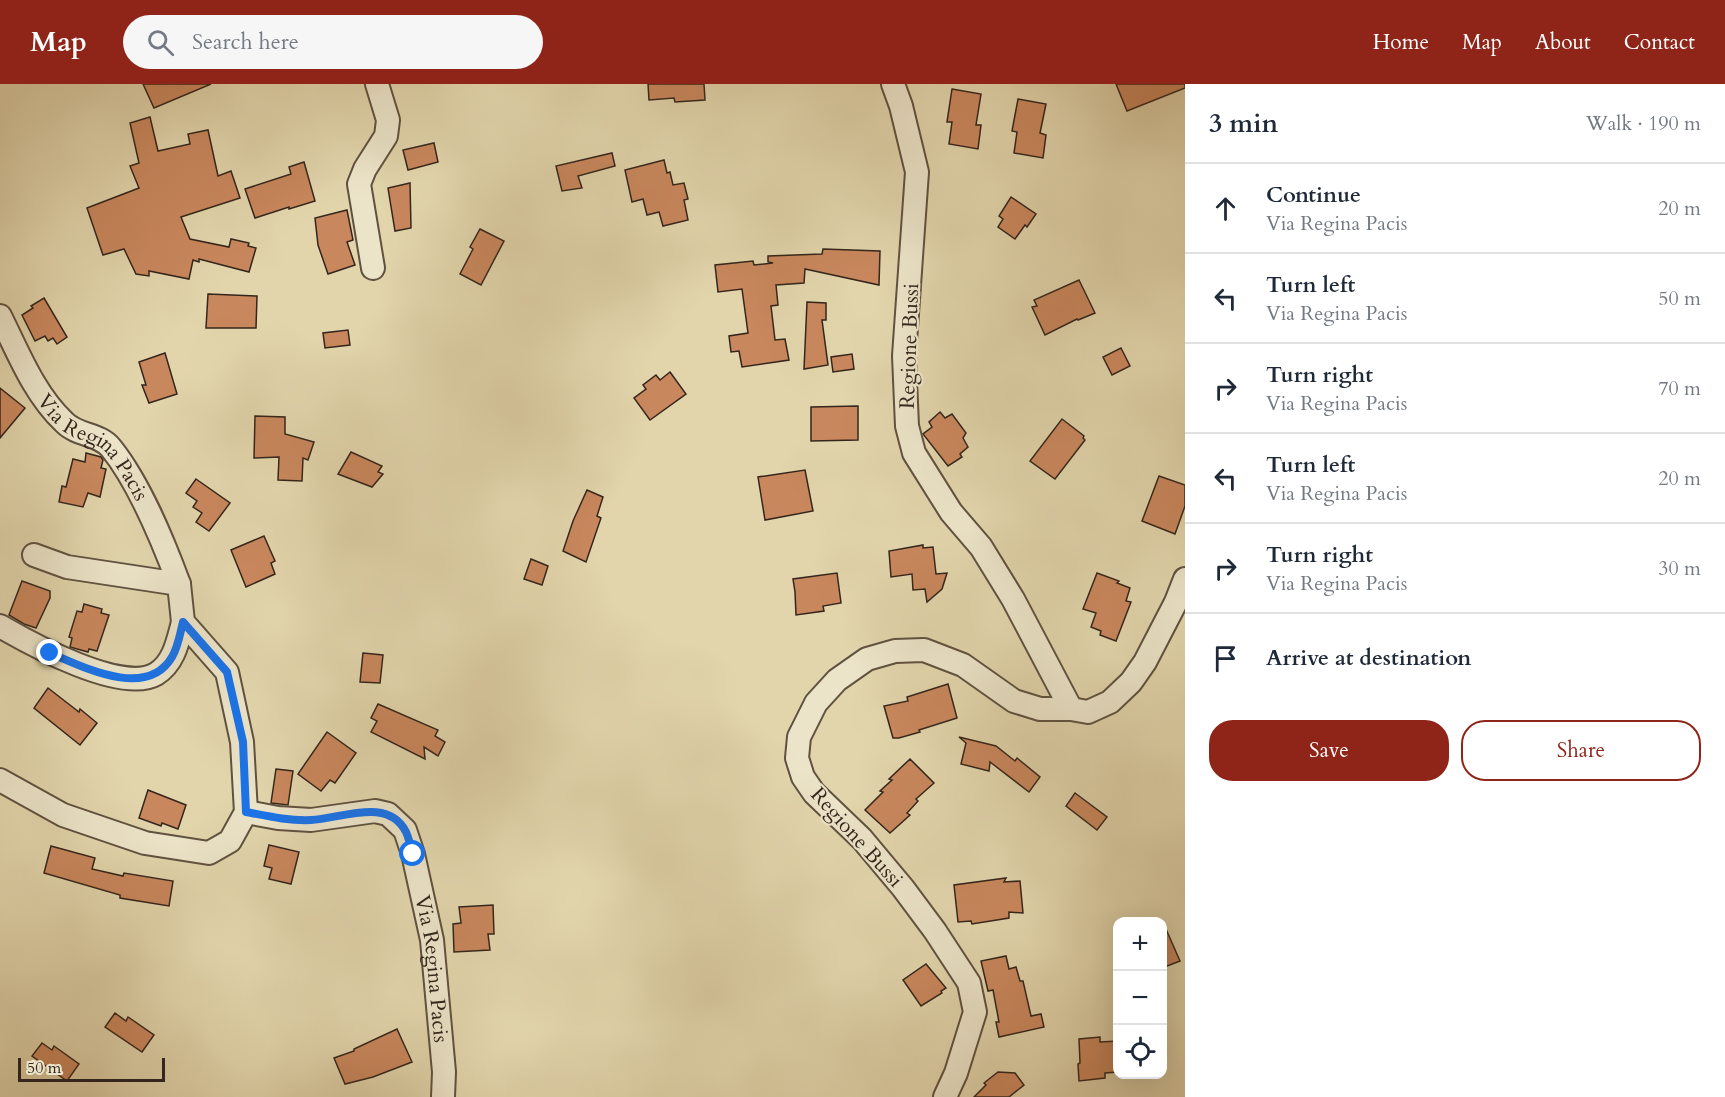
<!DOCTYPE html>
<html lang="en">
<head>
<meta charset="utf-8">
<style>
	body { margin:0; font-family:Cardo,serif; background:#f6f6f7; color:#1f2937 }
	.controls { position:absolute; right:18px; bottom:18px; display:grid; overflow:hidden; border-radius:12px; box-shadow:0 6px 24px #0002 }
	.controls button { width:54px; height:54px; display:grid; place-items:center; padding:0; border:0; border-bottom:2px solid #e0e1e3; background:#fff; color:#1f2937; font:30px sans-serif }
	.scale { position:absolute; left:18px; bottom:15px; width:147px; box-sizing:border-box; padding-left:6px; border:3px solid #34261c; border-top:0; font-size:16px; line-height:21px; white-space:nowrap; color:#34261c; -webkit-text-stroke:4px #ece4c9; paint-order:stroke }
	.stop { position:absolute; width:18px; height:18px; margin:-14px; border:4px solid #1a73e8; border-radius:50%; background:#fff }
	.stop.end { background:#1a73e8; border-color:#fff; box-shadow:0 2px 6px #0008 }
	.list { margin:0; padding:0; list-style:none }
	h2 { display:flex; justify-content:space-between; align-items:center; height:78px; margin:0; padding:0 24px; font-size:26px }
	h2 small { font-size:20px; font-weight:400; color:#747a83 }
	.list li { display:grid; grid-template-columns:39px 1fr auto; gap:18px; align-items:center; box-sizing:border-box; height:90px; padding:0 24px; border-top:2px solid #e0e1e3 }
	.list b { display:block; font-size:22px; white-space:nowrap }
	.list p { margin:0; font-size:20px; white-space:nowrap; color:#747a83 }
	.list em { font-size:20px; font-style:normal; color:#747a83 }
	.actions { display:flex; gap:12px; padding:18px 24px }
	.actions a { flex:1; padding:14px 0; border:2px solid #8f2418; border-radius:24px; text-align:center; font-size:21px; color:#8f2418 }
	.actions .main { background:#8f2418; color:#fff }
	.icon { flex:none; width:33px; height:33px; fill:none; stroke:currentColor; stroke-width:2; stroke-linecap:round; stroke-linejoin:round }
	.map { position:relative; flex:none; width:1185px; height:1013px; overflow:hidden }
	header { display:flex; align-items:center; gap:36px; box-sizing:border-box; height:84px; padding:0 30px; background:#8f2418; color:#fff }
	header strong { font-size:28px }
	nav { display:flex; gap:33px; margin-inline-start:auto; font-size:21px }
	.search { width:420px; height:54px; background:#f6f6f7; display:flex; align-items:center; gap:15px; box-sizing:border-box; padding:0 21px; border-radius:33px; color:#747a83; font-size:22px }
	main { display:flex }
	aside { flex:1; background:#fff }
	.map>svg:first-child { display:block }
</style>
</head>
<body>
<header>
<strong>Map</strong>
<div class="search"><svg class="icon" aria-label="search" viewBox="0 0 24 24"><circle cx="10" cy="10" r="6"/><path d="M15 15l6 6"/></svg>Search here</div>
<nav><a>Home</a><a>Map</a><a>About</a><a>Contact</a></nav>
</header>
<main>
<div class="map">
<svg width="1185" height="1013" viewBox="0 0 1185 1013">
	<rect width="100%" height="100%" fill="#e2d5ac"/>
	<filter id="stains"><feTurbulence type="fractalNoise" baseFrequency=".00333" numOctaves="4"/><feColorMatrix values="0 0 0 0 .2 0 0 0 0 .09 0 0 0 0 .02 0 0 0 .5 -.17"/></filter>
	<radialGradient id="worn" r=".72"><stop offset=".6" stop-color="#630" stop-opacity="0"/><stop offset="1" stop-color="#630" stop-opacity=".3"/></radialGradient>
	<!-- building -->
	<g fill="#c9875d" stroke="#34261c" stroke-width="1.5">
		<path d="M143,0H211L154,24Z"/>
		<path d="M648,0H704L705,16L675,18L674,14L649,16Z"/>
		<path d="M1116,0H1185V4L1127,27Z"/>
		<path d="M952,5L981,10L976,41H981L978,65L949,60L952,38H947Z"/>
		<path d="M1018,15L1046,20L1040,49L1046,51L1043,74L1014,69L1017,48L1012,47Z"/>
		<path d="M150,33L158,67L190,60L188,50L208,46L218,92L231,87L240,114L181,133L190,155L229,163L231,155L249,159L248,162L256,164L249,188L199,175V178L193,176L189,195L149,187V192L136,190L124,165L103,171L87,124L139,104L130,82L139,79L130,39Z"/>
		<path d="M434,59L438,78L408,86L403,66Z"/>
		<path d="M612,69L615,82L578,92L582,104L562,107L556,82Z"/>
		<path d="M664,76L667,89L670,88L673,101L684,99L688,115L684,116L688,136L663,142L659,128L647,131L643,115L632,118L625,86Z"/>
		<path d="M304,78L315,117L289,125V123L255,134L245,105L291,90L289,83Z"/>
		<path d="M410,99L411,144L395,147L388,104Z"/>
		<path d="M1011,113L1036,130L1027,143L1025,141L1015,155L998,143L1003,135L999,132Z"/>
		<path d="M347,126L353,156L347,158L355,181L328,190L318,161L315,134Z"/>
		<path d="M480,145L504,157L481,201L460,190L473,165L470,163Z"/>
		<path d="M823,165L880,167L879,201L805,185L804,199L776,201L778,221L771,222L775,256L785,255L789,276L742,283L739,267L731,268L729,252L748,249L742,205L718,208L715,181L753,177L754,181L773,179L768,178V172L822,170Z"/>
		<path d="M1079,196L1095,229L1078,236L1077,235L1045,251L1032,223L1037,222L1034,216Z"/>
		<path d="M208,210L257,212L256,244H206Z"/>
		<path d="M44,214L67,253L57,260L53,254L48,257L45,252L35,257L22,231L33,224L31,222Z"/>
		<path d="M807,218L826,219V236H822L828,281L804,285Z"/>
		<path d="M348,246L350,261L325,264L323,249Z"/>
		<path d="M1121,264L1130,282L1112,291L1103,273Z"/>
		<path d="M165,269L177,310L149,319L142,301H146L139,278Z"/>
		<path d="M852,270L854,285L833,288L831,273Z"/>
		<path d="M670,288L686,310L650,336L634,314L646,305L643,301L656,291L660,296Z"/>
		<path d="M0,304L25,324L0,354Z"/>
		<path d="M858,322V356L811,357V323Z"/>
		<path d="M940,328L945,334L952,330L966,349L963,354L968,363L960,370L962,373L948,382L923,350L932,343L929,338Z"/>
		<path d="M255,332L285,333V350L314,358L308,376L303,374L302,397L278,396L279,373L254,374Z"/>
		<path d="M1062,335L1084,352L1083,354L1085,356L1055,395L1030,377Z"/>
		<path d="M351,368L382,382L378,388L383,390L372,403L338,390Z"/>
		<path d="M86,369L101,373L103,376L101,384L106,385L100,413L88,409L83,423L59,418L62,402L66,403L73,375L85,378Z"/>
		<path d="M805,386L813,427L765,436L758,393Z"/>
		<path d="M1159,392L1185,401V422L1175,450L1142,437Z"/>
		<path d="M196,395L230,419L209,447L196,438L202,429L193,423L197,417L186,409Z"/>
		<path d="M587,406L603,413L597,432L601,434L586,478L563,467L573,437Z"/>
		<path d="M264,452L275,477L271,479L275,490L246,503L231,466Z"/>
		<path d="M923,461V464L933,463L936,490L947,489L942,505L927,518L925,505L913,506L912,490L891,493L889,467Z"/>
		<path d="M531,475L548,482L542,501L524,495Z"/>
		<path d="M837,489L841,519L823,522L824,527L796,531L795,508L793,495Z"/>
		<path d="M1097,489L1119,497L1117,499L1130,504L1126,517L1131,518L1116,557L1100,551L1101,547L1091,543L1096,529L1083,525Z"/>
		<path d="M22,497L50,507V514L36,544L24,540L9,531Z"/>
		<path d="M84,520L102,525L101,529L109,531L97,567L89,565L88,568L70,563L72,554L69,553L77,527L82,528Z"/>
		<path d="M363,569L383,571L380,599L360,598Z"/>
		<path d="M948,600L957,634L919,646L920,648L899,654H893L884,622L908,617L907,613Z"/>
		<path d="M48,604L79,628L80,625L97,639L80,661L34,624Z"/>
		<path d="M378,620L438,646L435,652L445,658L438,672L424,663L425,675L371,648L377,637L371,634Z"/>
		<path d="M327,648L356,669L335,699L330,696L321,707L298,690Z"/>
		<path d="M959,653L996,662L1015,677L1017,674L1040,693L1029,708L990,678L989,687L961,680L966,659Z"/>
		<path d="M910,675L934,699L916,715L918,717L907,729L910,731L890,749L865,726L883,708L880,707L892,696L889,695Z"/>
		<path d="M276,685L293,687L288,721L271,719Z"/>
		<path d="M148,706L186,721L178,745L162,739L161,742L139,734Z"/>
		<path d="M1075,709L1107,733L1097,746L1066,722Z"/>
		<path d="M269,761L299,768L291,800L269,795L272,784L264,782Z"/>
		<path d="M51,762L95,774L92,785L123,792L124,789L173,797L169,822L120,814V811L44,789Z"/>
		<path d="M1006,794L1004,798L1020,797L1023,829L1009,828V834L972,840L971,837L958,838L954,801Z"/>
		<path d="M493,821L494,850H488L490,866L454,868L453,840L461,839L459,823Z"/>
		<path d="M1162,836L1180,877L1162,884Z"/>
		<path d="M1006,872L1009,885L1016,883L1020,897H1023L1031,932L1041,930L1044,943L999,953L996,938H999L993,906L988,907L981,877Z"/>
		<path d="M926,880L946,904L941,907L942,909L921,922L903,896Z"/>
		<path d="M115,929L126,937L128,933L154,951L142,968L105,943Z"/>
		<path d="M397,945L412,978L373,993L345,1000L334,974L354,967V965Z"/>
		<path d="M1100,953V958L1118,957V988L1105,989V994L1079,997L1078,980L1080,979L1079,955Z"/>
		<path d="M42,959L52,966L54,962L79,980L67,997L32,972Z"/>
		<path d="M998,988L1015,989L1024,1001L1009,1013H974L986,1001L984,999Z"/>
	</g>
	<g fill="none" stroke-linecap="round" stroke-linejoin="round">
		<defs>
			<g id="street">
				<path d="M893,0L901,22L917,88L904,272L907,342L914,369L951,428L981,463L1013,515L1071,625"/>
				<path d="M373,184L359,100L365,85L386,52L388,36L377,0"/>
				<path id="s1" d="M0,232C18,268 34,310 64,338C77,352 99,349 111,364C140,400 163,457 179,500L67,483L34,471"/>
				<path d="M0,542C31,560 122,610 156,590C174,579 178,557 183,538"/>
				<path d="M0,696L63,731L145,759L209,769L230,757L246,728L242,658L227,588L183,538L179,500"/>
				<path id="s2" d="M246,728L278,734L311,736L375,727L388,730L405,746L413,770L432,856L444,988L443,1013"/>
				<path d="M945,1013L956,989L975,928L969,899L935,847L903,804L862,755L814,709L803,693L797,674L799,653L816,619L837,596L867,575L895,567L924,566L963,581L1014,617L1040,625H1071L1088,628L1110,618L1131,598L1145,578L1176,518L1185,495"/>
			</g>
		</defs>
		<!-- street casing -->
		<use href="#street" stroke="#605240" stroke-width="26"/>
		<!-- street -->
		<use href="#street" stroke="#ece4c9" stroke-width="22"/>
	</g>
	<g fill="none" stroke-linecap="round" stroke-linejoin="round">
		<!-- route -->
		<path stroke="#1a73e8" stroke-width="8" d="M50,569C83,583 147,616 172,573C178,563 180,550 183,538L227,588L243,658L246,728C267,732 289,737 311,736C341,735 388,712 406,748C409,755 411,763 413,770"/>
	</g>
	<g text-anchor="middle" stroke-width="4.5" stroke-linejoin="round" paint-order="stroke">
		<!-- street labels -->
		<g font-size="21" fill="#34261c" stroke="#ece4c9">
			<text transform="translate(909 262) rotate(-88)" y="7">Regione Bussi</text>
			<text dy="7" stroke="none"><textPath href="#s1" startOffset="165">Via Regina Pacis</textPath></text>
			<text transform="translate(857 753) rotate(48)" y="7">Regione Bussi</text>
			<text dy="7" stroke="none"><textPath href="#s2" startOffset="309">Via Regina Pacis</textPath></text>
		</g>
	</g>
	<rect width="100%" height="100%" filter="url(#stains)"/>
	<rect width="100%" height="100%" fill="url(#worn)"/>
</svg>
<div class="controls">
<button>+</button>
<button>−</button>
<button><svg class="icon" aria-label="locate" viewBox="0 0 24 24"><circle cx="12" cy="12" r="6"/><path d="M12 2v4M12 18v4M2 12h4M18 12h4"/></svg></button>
</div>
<div class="scale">50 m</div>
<div class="stop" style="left:413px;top:770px"></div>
<div class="stop end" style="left:50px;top:569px"></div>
</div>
<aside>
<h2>3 min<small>Walk · 190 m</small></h2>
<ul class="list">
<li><svg class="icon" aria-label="ahead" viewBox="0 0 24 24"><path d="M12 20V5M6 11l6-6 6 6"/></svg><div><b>Continue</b><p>Via Regina Pacis</p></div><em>20 m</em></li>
<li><svg class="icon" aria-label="left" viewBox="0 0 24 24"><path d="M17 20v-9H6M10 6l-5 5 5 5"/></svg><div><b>Turn left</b><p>Via Regina Pacis</p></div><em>50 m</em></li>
<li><svg class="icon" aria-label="right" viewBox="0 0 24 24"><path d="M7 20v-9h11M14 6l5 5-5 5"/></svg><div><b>Turn right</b><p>Via Regina Pacis</p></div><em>70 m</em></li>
<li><svg class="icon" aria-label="left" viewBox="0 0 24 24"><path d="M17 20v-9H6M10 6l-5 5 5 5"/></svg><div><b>Turn left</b><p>Via Regina Pacis</p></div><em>20 m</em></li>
<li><svg class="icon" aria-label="right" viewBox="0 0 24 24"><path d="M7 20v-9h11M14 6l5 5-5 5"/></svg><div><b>Turn right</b><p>Via Regina Pacis</p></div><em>30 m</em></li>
<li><svg class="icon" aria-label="arrive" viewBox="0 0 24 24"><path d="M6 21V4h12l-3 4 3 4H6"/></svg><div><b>Arrive at destination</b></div></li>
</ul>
<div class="actions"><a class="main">Save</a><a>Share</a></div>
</aside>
</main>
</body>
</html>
